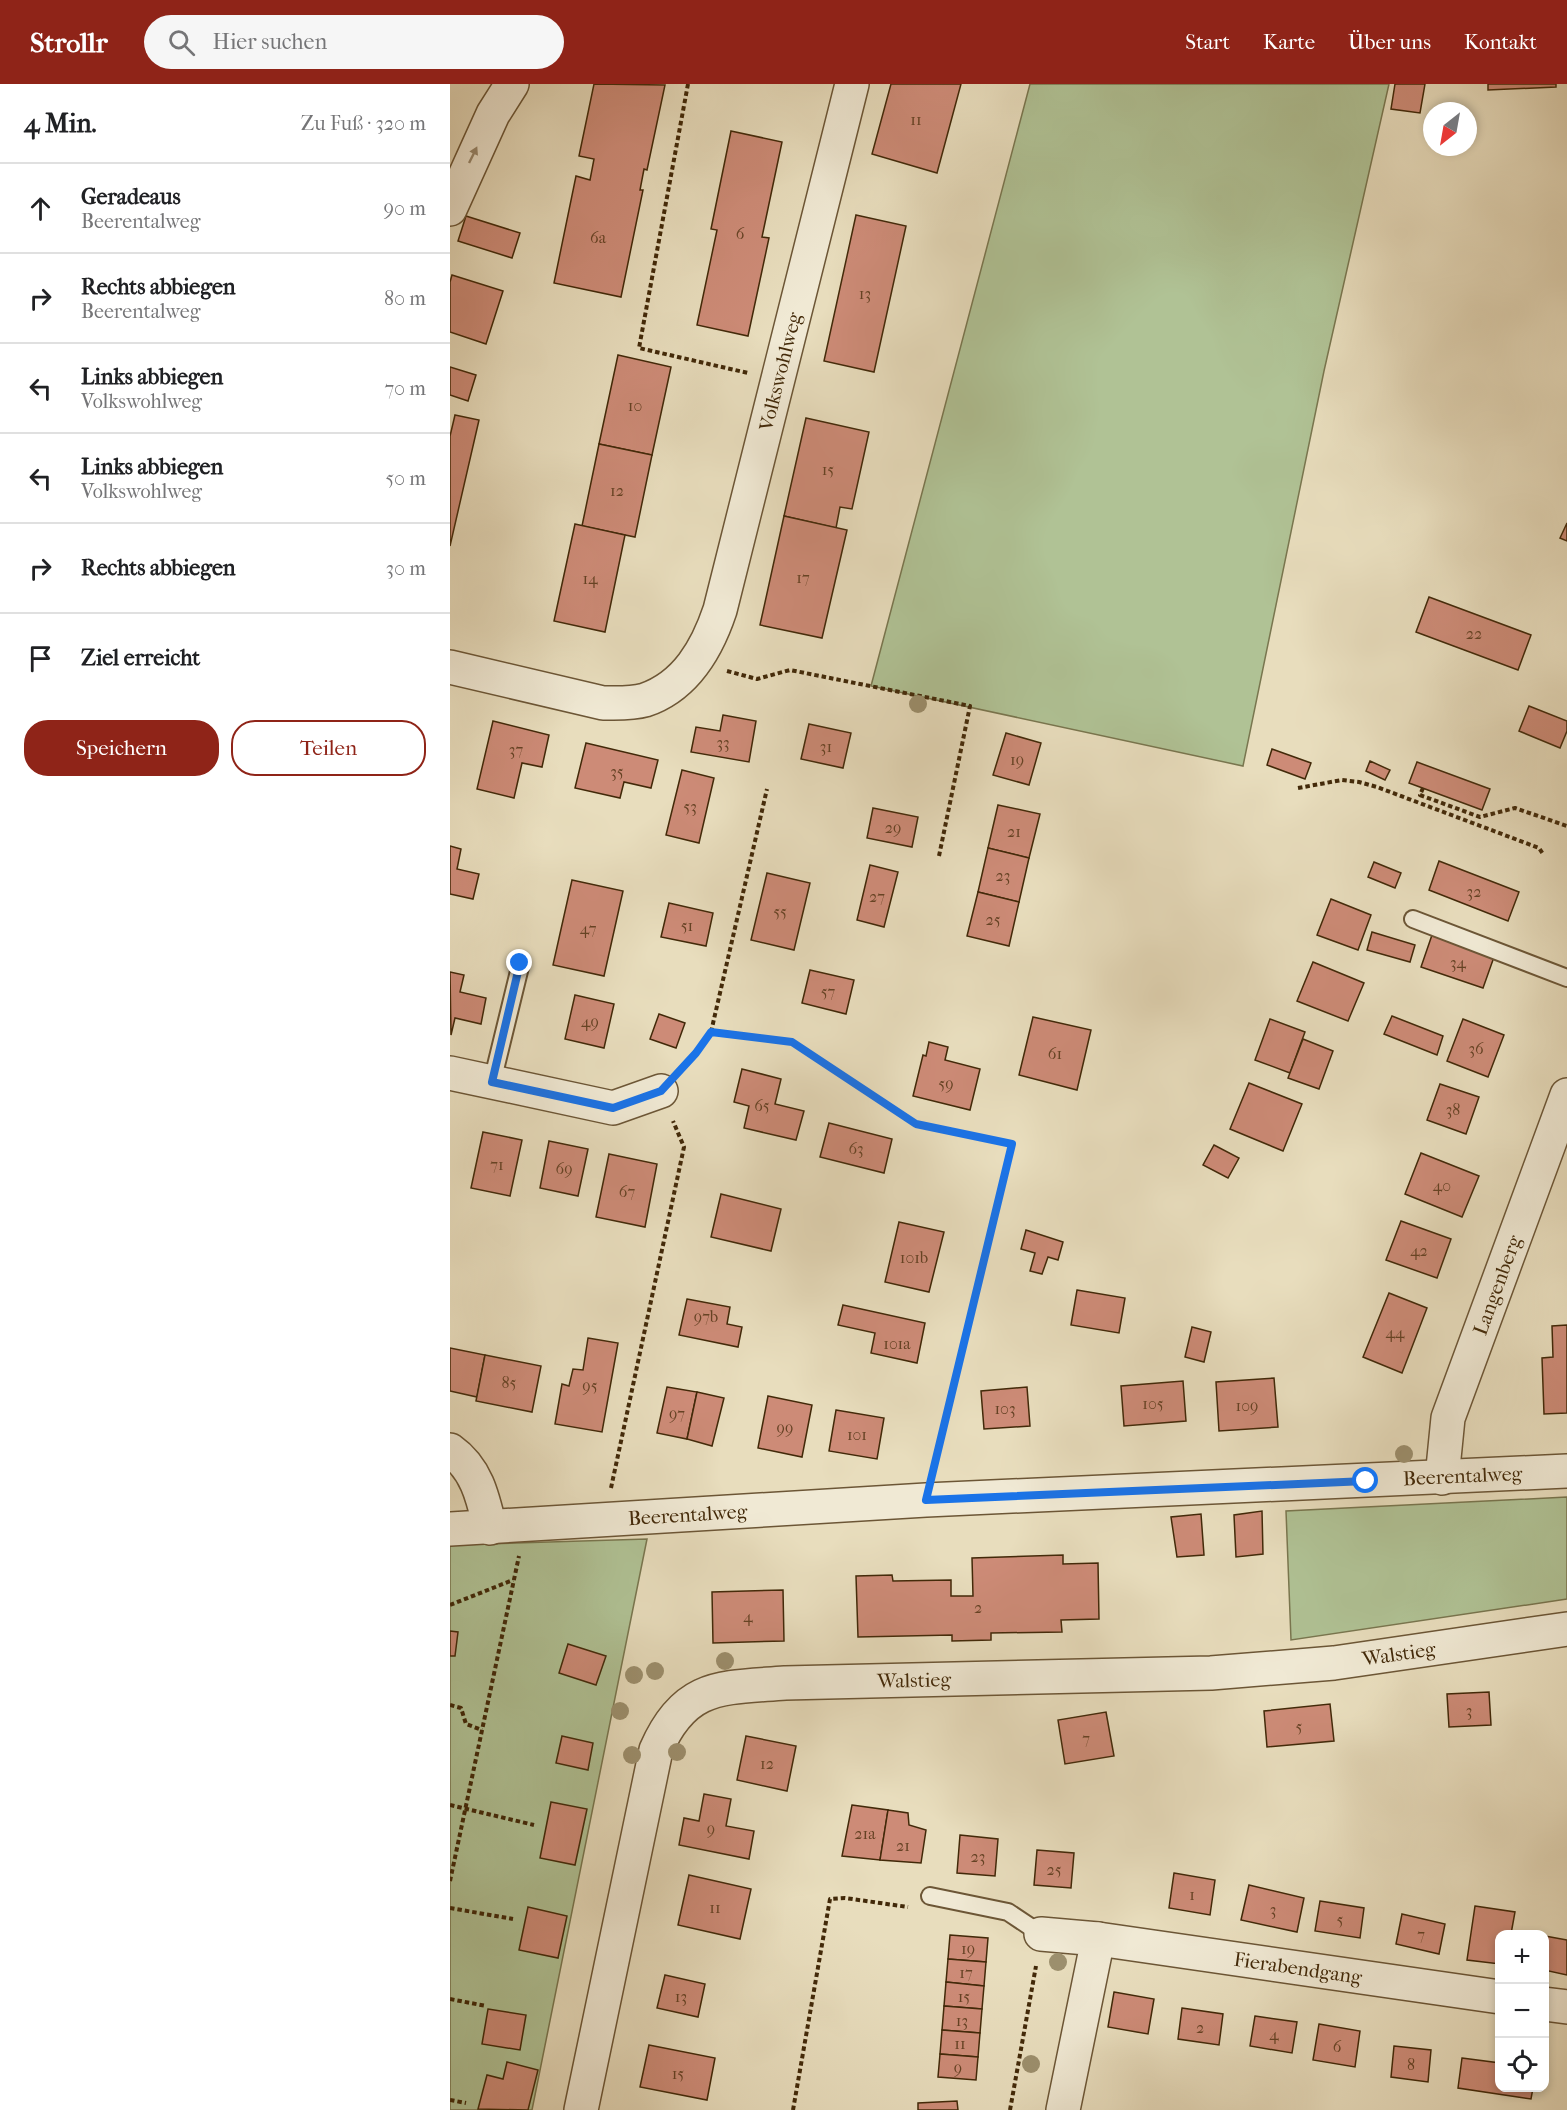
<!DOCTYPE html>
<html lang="de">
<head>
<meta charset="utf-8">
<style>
	body { margin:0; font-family:"IM FELL French Canon",serif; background:#f6f6f6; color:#202124 }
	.controls { position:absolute; right:18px; bottom:18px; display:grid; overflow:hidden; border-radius:12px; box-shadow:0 3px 9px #0003 }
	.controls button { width:54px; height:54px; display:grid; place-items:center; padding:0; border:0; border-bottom:2px solid #e0e0e0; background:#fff; color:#202124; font:30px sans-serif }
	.compass { position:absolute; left:973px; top:18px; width:54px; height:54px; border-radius:50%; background:#fff; box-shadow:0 3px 9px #0003; rotate:211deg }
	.stop { position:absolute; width:18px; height:18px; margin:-14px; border:4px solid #1a73e8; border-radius:50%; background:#fff }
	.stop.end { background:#1a73e8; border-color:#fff; box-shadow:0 2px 6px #0008 }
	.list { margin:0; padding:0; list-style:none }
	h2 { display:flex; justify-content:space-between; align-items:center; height:78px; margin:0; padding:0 24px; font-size:26px }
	h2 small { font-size:20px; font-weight:400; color:#757577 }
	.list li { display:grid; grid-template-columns:39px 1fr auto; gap:18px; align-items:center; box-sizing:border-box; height:90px; padding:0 24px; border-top:2px solid #e0e0e0 }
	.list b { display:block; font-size:22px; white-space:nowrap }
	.list p { margin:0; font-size:20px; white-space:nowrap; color:#757577 }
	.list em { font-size:20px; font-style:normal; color:#757577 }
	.actions { display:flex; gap:12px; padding:18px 24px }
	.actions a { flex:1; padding:14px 0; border:2px solid #8f2418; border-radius:24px; text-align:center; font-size:21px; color:#8f2418 }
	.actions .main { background:#8f2418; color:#fff }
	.icon { flex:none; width:33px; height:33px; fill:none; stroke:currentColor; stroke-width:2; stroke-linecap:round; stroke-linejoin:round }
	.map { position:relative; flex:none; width:1117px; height:2026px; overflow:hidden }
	header { display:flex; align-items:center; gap:36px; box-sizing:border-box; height:84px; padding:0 30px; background:#8f2418; color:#fff }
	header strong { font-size:28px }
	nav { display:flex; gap:33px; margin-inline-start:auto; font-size:21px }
	.search { width:420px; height:54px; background:#f6f6f6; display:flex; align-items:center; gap:15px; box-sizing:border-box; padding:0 21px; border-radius:33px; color:#757577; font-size:22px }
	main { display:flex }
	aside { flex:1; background:#fff }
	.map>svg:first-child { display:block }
</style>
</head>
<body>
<header>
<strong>Strollr</strong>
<div class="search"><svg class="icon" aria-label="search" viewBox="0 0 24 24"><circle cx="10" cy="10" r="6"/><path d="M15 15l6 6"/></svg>Hier suchen</div>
<nav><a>Start</a><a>Karte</a><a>Über uns</a><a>Kontakt</a></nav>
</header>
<main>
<aside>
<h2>4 Min.<small>Zu Fuß · 320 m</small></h2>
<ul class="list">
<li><svg class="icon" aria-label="ahead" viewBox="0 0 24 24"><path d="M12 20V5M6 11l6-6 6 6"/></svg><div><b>Geradeaus</b><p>Beerentalweg</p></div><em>90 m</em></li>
<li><svg class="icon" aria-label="right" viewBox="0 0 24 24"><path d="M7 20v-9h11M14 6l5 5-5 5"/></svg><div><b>Rechts abbiegen</b><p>Beerentalweg</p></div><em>80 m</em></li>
<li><svg class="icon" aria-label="left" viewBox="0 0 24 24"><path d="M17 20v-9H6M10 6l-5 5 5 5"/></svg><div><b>Links abbiegen</b><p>Volkswohlweg</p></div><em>70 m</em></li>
<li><svg class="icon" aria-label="left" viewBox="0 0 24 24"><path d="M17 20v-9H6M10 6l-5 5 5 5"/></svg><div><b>Links abbiegen</b><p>Volkswohlweg</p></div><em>50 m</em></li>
<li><svg class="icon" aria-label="right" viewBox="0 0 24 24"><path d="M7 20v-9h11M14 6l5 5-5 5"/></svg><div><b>Rechts abbiegen</b></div><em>30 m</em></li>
<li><svg class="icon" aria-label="arrive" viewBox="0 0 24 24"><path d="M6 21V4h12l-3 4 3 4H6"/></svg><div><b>Ziel erreicht</b></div></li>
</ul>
<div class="actions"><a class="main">Speichern</a><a>Teilen</a></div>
</aside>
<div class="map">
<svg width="1117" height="2026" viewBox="0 0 1117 2026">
	<rect width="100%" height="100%" fill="#e8ddbd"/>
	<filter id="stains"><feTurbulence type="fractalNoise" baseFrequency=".00333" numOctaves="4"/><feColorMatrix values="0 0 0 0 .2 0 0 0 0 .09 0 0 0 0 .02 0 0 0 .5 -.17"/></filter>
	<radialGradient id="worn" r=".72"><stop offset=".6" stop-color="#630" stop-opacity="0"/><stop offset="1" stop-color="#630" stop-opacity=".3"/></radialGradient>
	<!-- green -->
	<g fill="#b0c295" stroke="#79764f" stroke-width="1.5">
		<path d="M580,0H939L874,287L793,682L421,602Z"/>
		<path d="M1117,1413V1515L841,1556L836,1427Z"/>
		<path d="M197,1455L82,2026H0V1461Z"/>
	</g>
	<!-- building -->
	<g fill="#cd8b77" stroke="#422909" stroke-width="1.5">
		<path d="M144,0L215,1L197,86L194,85L190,106H193L171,213L104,199L126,92L140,96L144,75L129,72Z"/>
		<path d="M441,0H511L487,89L422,70Z"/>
		<path d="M945,0H975L970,29L941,25Z"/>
		<path d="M1038,0H1106V3L1038,6Z"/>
		<path d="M281,47L332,58L312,153L319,154L298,252L247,241L267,146L261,145Z"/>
		<path d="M406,131L456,142L424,288L374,277Z"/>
		<path d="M16,132L70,149L62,174L8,157Z"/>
		<path d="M2,191L53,207L36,260L0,248V198Z"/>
		<path d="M168,271L221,283L202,371L149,360Z"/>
		<path d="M0,283L26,291L18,317L0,311Z"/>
		<path d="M5,331L29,336L0,462V352Z"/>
		<path d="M356,334L419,348L402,425L390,423L386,444L334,432Z"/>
		<path d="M149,360L202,371L185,453L132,442Z"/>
		<path d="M334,432L397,446L372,554L310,541Z"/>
		<path d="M1117,439V457L1110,454Z"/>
		<path d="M125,440L175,451L155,548L104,537Z"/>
		<path d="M979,513L1081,551L1068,586L966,548Z"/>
		<path d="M1079,622L1117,637V647L1110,664L1069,647Z"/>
		<path d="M273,631L306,637L299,678L241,668L246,643L270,647Z"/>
		<path d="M43,637L99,651L92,683L72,679L64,714L27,705Z"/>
		<path d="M359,640L401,649L393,684L351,675Z"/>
		<path d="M556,649L591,659L579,701L543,691Z"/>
		<path d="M136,659L208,676L201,704L174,698L170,714L125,704Z"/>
		<path d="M822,665L861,679L855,695L817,681Z"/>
		<path d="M920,677L940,686L935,696L916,687Z"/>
		<path d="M967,678L1040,705L1032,726L959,699Z"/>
		<path d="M232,686L264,694L249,759L216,751Z"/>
		<path d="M548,721L590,730L579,774L538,764Z"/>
		<path d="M423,724L468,733L462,763L417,754Z"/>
		<path d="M0,762L11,765L7,785L29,790L23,815L0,810Z"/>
		<path d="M538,764L579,774L569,818L528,808Z"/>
		<path d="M989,777L1069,808L1058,837L979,806Z"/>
		<path d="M924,778L951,789L945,804L918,793Z"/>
		<path d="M420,781L448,788L434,843L407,836Z"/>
		<path d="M317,789L360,799L344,866L301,856Z"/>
		<path d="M122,796L173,807L154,892L103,881Z"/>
		<path d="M528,808L569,818L559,862L517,852Z"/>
		<path d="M881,815L921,831L908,866L867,851Z"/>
		<path d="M219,819L263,829L256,862L211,853Z"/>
		<path d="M922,848L965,861L960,878L917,866Z"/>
		<path d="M982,851L1044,873L1033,904L971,883Z"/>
		<path d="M863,878L914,899L898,937L847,917Z"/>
		<path d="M360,886L404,896L396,930L352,919Z"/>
		<path d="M0,888L14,891L10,908L36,914L31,940L5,934L1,951Z"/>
		<path d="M125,911L164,920L154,964L115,955Z"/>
		<path d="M209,930L235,939L226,964L200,955Z"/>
		<path d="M942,932L993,952L987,971L934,950Z"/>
		<path d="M583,933L641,946L627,1006L569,991Z"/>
		<path d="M820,935L855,948L840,989L805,976Z"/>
		<path d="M1013,935L1054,951L1038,993L997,977Z"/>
		<path d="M853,955L883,967L869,1005L838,994Z"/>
		<path d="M479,958L498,963L495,976L530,985L520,1026L463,1012L473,971L476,972Z"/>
		<path d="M292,985L331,995L325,1020L354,1027L346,1056L294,1044L299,1022L284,1018Z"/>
		<path d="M799,999L852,1020L833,1067L780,1045Z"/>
		<path d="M990,1000L1029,1013L1016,1050L977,1036Z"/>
		<path d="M379,1039L442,1055L434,1089L370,1073Z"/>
		<path d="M33,1048L72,1056L60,1112L21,1104Z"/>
		<path d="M99,1057L138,1065L128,1112L90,1104Z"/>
		<path d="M764,1061L789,1074L778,1094L753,1081Z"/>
		<path d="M971,1069L1029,1092L1012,1133L955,1110Z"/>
		<path d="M159,1070L207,1080L195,1143L146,1133Z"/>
		<path d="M271,1110L331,1125L321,1167L261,1153Z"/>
		<path d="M951,1137L1001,1155L987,1194L936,1176Z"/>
		<path d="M449,1138L494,1148L479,1208L435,1198Z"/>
		<path d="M576,1146L613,1158L608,1176L598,1173L592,1190L580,1187L585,1169L571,1165Z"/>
		<path d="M627,1206L675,1214L669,1249L621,1241Z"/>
		<path d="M939,1209L977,1224L952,1289L913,1273Z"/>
		<path d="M237,1215L280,1223L277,1240L292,1243L288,1263L229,1251Z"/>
		<path d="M393,1221L475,1239L467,1279L421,1269L425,1249L388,1241Z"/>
		<path d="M1117,1241V1329L1094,1330L1092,1274L1103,1273L1102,1242Z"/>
		<path d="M742,1243L761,1248L754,1278L735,1273Z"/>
		<path d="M138,1254L168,1259L152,1348L105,1340L112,1300L119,1302L123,1285L133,1286Z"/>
		<path d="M0,1264L35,1271L27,1313L0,1307Z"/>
		<path d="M35,1271L91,1282L82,1328L26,1317Z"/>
		<path d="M824,1294L828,1343L769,1347L766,1298Z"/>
		<path d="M733,1297L736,1337L674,1342L671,1302Z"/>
		<path d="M217,1303L247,1308L237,1355L207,1349Z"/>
		<path d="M577,1303L580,1342L534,1345L531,1307Z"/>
		<path d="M247,1308L274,1314L262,1362L237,1355Z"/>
		<path d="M318,1312L362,1321L352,1373L308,1364Z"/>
		<path d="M386,1326L434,1334L427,1375L379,1367Z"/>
		<path d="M812,1427L813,1470L786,1473L784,1431Z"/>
		<path d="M751,1430L754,1471L727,1473L721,1433Z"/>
		<path d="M613,1471V1480L648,1479L649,1535L611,1536L612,1548L541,1549V1556L502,1557V1551L408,1553L406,1492L442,1491L443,1497L501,1496V1512H523L522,1474Z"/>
		<path d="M333,1506L334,1557L263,1559L262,1508Z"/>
		<path d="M0,1547L8,1548L5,1572H0Z"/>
		<path d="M118,1560L156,1572L146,1601L109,1589Z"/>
		<path d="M1039,1608L1041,1641L999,1643L997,1610Z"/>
		<path d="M880,1620L884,1657L817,1663L814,1627Z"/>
		<path d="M656,1628L664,1672L615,1680L608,1636Z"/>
		<path d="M112,1652L143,1659L138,1686L106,1679Z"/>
		<path d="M296,1652L346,1662L337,1707L287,1696Z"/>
		<path d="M254,1710L281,1715L276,1742L304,1747L299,1775L229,1761L234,1734L249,1737Z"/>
		<path d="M101,1718L137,1725L125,1781L90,1774Z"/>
		<path d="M402,1721L438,1726L430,1776L392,1772Z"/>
		<path d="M438,1726L458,1729L459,1741L476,1746L471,1779L430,1776Z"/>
		<path d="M510,1751L548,1755L545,1792L507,1789Z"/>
		<path d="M587,1766L624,1769L621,1804L584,1801Z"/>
		<path d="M724,1789L765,1796L760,1831L719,1824Z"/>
		<path d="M239,1791L301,1805L290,1855L228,1841Z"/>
		<path d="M799,1801L854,1814L847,1848L791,1836Z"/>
		<path d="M870,1817L914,1824L910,1854L865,1847Z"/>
		<path d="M1025,1822L1065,1828L1061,1850H1050V1880L1017,1876Z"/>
		<path d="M78,1823L117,1832L108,1874L69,1866Z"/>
		<path d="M952,1830L995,1840L989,1870L946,1860Z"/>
		<path d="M500,1851L538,1854L536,1878L498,1875Z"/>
		<path d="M1095,1852L1117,1856V1891L1094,1886Z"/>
		<path d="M498,1875L536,1878L534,1902L496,1898Z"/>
		<path d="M215,1891L255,1900L248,1933L207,1924Z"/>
		<path d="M496,1898L534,1902L532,1925L494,1922Z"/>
		<path d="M664,1908L704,1915L698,1950L658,1943Z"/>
		<path d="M494,1922L532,1925L530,1949L492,1946Z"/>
		<path d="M732,1924L773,1930L769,1961L728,1955Z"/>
		<path d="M38,1925L76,1931L70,1966L32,1960Z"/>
		<path d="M805,1932L847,1938L842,1969L800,1962Z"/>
		<path d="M869,1940L910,1947L905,1983L863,1976Z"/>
		<path d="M492,1946L530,1949L528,1973L490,1970Z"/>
		<path d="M199,1961L265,1974L257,2016L190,2003Z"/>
		<path d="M944,1962L981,1966L978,1998L941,1993Z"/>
		<path d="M490,1970L528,1973L526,1996L488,1993Z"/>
		<path d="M1012,1974L1050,1979V2004H1083L1081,2015L1008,2004Z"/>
		<path d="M57,1978L88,1986L78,2026L28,2025L37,1991L53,1995Z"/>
		<path d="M507,2017L508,2026H468V2019Z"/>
	</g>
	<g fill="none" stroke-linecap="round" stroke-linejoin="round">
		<defs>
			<g id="lane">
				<path d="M963,835L1117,894"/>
				<path d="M42,998L71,879"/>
				<path d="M480,1812L558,1828L591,1850"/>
			</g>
			<g id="street">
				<path d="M0,125L43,30L62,0"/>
				<path id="s1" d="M0,583L153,619C167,619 181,620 195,616C236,602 257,565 270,526L402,0"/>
				<path d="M0,989L163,1024L211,1007"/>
				<path d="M0,1366C27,1385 33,1414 40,1444"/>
				<path id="s2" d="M992,1394L998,1334L1117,1011"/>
				<path id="s3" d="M0,1445L476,1416L1117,1387"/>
				<path d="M591,1850L648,1855L613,2026"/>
				<path id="s4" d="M648,1855L1050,1913"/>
				<path d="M1094,1920L1117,1923"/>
				<path id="s5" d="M131,2026L206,1666C235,1599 272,1604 335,1599L761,1589L884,1579L1117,1545"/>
			</g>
		</defs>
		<!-- lane casing -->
		<use href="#lane" stroke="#6c5636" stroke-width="20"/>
		<!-- street casing -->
		<use href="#street" stroke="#6c5636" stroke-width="36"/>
		<!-- path -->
		<g stroke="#422909" stroke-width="4" stroke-dasharray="4.5 3" stroke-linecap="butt">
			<path d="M238,0L189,264L298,289"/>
			<path d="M277,587L307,595L340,586L520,622L489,772"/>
			<path d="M848,704L892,696L909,698L927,703L1089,764L1093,770"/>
			<path d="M973,704L970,711L1030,733L1065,724L1117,742"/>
			<path d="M261,948L317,705"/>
			<path d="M233,984L246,970L261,948L342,958L466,1040L562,1060L484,1383"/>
			<path d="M161,1404L234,1063L223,1037"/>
			<path d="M0,1521L63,1496"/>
			<path d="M0,1621L11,1624L16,1640L32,1646"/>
			<path d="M0,1721L84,1741"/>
			<path d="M0,1797L69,1472"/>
			<path d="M0,1824L63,1835"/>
			<path d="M0,1915L36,1922"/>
			<path d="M0,2016L16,2019"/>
			<path d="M343,2026L380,1815L395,1814L458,1823"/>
			<path d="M560,2026L586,1882"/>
		</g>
		<!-- lane -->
		<use href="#lane" stroke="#f0e9d4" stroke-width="16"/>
		<!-- street -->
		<use href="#street" stroke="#f0e9d4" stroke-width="33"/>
	</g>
	<!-- trees -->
	<g fill="#9c8f6d">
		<circle cx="468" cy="620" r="9"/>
		<circle cx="954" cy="1370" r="9"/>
		<circle cx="275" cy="1577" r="9"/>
		<circle cx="205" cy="1587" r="9"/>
		<circle cx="184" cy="1591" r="9"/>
		<circle cx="170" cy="1627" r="9"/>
		<circle cx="227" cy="1668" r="9"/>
		<circle cx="182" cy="1671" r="9"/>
		<circle cx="608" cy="1878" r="9"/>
		<circle cx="581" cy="1980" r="9"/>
	</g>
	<!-- one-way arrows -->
	<defs><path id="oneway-solid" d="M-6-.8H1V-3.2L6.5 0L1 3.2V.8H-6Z" transform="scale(1.5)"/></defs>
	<use fill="#99896e" href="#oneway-solid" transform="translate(23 71) rotate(-64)"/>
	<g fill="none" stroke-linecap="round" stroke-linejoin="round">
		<!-- route -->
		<path stroke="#1a73e8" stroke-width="8" d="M70,879L42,998L163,1024L211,1007L246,969L261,948L342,958L466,1040L562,1060L476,1416L916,1397"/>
	</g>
	<g text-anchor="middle" stroke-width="4.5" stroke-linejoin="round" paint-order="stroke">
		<!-- number labels -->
		<g font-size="16" fill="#654224">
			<text x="466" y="41">11</text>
			<text x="290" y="155">6</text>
			<text x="148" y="159">6a</text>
			<text x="415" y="215">13</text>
			<text x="185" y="327">10</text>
			<text x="378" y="391">15</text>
			<text x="167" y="412">12</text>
			<text x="353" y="499">17</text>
			<text x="140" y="500">14</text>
			<text x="1024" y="555">22</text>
			<text x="273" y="664">33</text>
			<text x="376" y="668">31</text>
			<text x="66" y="671">37</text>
			<text x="567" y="681">19</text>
			<text x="167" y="693">35</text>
			<text x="240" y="728">53</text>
			<text x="443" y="749">29</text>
			<text x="564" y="753">21</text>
			<text x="553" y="797">23</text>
			<text x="1024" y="813">32</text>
			<text x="427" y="818">27</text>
			<text x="330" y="833">55</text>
			<text x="543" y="841">25</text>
			<text x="237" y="847">51</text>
			<text x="138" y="850">47</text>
			<text x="1008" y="884">34</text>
			<text x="378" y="913">57</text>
			<text x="140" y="943">49</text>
			<text x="1026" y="970">36</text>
			<text x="605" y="975">61</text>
			<text x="496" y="1005">59</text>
			<text x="312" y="1027">65</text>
			<text x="1003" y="1031">38</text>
			<text x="406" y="1070">63</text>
			<text x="47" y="1086">71</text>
			<text x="114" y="1090">69</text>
			<text x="992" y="1107">40</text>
			<text x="177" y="1113">67</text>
			<text x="969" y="1172">42</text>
			<text x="464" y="1179">101b</text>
			<text x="256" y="1238">97b</text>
			<text x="945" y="1254">44</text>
			<text x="447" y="1265">101a</text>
			<text x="59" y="1304">85</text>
			<text x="140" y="1307">95</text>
			<text x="703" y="1325">105</text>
			<text x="797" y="1327">109</text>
			<text x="555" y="1330">103</text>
			<text x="227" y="1335">97</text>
			<text x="335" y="1349">99</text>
			<text x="407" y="1356">101</text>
			<text x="528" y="1529">2</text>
			<text x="298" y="1538">4</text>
			<text x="1019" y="1632">3</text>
			<text x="849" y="1648">5</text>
			<text x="636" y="1660">7</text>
			<text x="317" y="1685">12</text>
			<text x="261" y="1750">9</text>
			<text x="415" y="1755">21a</text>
			<text x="453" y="1767">21</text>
			<text x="528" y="1778">23</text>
			<text x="604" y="1791">25</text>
			<text x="742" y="1816">1</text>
			<text x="265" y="1829">11</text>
			<text x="823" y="1831">3</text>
			<text x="890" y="1841">5</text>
			<text x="971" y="1856">7</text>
			<text x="518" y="1870">19</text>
			<text x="516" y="1894">17</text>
			<text x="231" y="1918">13</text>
			<text x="514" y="1918">15</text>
			<text x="512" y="1942">13</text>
			<text x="750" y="1949">2</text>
			<text x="824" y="1956">4</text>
			<text x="510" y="1965">11</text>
			<text x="887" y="1968">6</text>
			<text x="961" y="1986">8</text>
			<text x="508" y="1989">9</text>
			<text x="228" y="1995">15</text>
		</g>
		<!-- street labels -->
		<g font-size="20" fill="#422909" stroke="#f0e9d4">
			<text dy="7" stroke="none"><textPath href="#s1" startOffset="567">Volkswohlweg</textPath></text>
			<text dy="7" stroke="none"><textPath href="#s2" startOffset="202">Langenberg</textPath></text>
			<text dy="7" stroke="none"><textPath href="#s3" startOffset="1014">Beerentalweg</textPath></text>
			<text dy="7" stroke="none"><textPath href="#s3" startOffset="238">Beerentalweg</textPath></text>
			<text dy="7" stroke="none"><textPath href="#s5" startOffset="1140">Walstieg</textPath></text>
			<text dy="7" stroke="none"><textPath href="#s5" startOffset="654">Walstieg</textPath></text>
			<text dy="7" stroke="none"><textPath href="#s4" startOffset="202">Fierabendgang</textPath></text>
		</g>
	</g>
	<rect width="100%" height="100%" filter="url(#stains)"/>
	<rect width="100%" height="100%" fill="url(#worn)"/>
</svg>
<div class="controls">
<button>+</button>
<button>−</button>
<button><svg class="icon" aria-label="locate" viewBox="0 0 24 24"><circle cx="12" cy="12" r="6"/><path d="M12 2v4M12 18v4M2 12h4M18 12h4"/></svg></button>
</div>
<svg class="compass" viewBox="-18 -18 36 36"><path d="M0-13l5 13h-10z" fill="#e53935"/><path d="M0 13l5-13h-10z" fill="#757577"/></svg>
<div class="stop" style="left:916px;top:1397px"></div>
<div class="stop end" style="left:70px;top:879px"></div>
</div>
</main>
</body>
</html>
